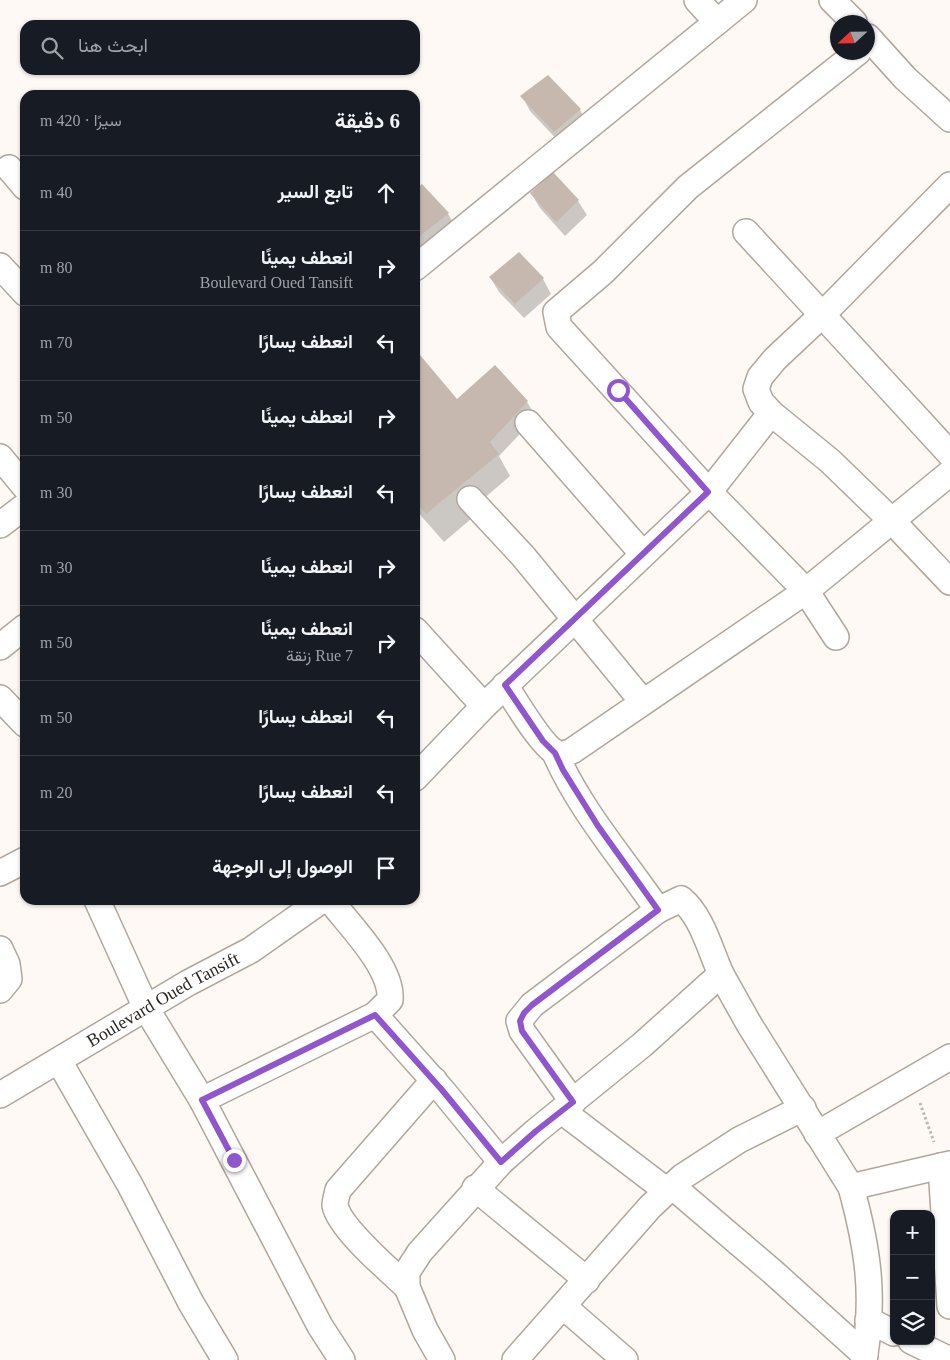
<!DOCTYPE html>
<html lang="ar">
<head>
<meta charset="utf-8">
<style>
	body { margin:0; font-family:"Times New Roman",Vazirmatn,serif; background:#20242c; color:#f1f3f6; direction:rtl }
	.controls { position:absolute; right:15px; bottom:15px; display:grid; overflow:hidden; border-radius:10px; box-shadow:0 1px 4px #0004 }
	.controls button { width:45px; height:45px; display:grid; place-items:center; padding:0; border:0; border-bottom:1px solid #363941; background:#171b24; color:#f1f3f6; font:25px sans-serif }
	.compass { position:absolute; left:830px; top:15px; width:45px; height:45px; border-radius:50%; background:#171b24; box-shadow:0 1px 4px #0004; rotate:248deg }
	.stop { position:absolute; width:15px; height:15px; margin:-11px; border:4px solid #8f56ce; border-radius:50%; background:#fff }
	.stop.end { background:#8f56ce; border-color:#fff; box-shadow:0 1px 5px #0008 }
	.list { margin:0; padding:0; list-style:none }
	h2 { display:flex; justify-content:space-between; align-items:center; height:65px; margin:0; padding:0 20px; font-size:21px }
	h2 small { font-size:16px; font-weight:400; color:#9ea1a6 }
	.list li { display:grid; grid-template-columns:32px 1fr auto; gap:15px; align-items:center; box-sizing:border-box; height:75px; padding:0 20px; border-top:1px solid #363941 }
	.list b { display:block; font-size:19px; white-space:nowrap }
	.list p { margin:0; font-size:16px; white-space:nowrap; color:#9ea1a6 }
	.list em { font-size:16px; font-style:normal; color:#9ea1a6 }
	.icon { flex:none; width:28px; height:28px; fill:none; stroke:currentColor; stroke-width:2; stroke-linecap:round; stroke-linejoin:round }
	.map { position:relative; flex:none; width:950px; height:1360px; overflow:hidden; direction:ltr }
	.search { position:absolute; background:#171b24; box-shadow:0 1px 4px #0004; left:20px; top:20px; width:400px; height:55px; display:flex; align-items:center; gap:12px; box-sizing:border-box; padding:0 18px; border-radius:15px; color:#9ea1a6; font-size:19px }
	.panel { position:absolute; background:#171b24; box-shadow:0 1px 4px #0004; left:20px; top:90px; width:400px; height:815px; border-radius:15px; direction:rtl }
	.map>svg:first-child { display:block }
</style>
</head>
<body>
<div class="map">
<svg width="950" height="1360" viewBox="0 0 950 1360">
	<rect width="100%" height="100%" fill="#fef9f4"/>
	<!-- shadow -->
	<g fill="#0003">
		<path d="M522,96L580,110L588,124L563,146L530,111Z"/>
		<path d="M422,185L448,214L457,229L415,260V191Z"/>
		<path d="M531,193L578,201L587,215L565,236L540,208Z"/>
		<path d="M518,254L543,279L551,294L524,318L499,292L490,277Z"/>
		<path d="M415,351L457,400L495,367L527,402L536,417L499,456L510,476L474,507L478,513L444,542L415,509Z"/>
	</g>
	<!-- building -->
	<g fill="#c6b8af">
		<path d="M548,75L581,109L554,132L520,96Z"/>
		<path d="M553,172L579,200L556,222L530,193Z"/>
		<path d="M422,184L449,213L415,240V189Z"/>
		<path d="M519,252L544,278L515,304L489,277Z"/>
		<path d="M415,349L457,399L495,365L528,401L490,442L499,454L426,514L415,501Z"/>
	</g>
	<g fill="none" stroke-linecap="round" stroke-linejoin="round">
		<defs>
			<g id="street">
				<path d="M697,0L717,22"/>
				<path d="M832,0L854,22"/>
				<path d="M868,37L905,78L950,119"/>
				<path d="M9,168L25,187"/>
				<path d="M950,185L823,314L775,359L760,377L756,389L761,402L771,413L830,461L893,522L950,582"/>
				<path d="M746,232L950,454"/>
				<path d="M0,266L25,293"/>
				<path d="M415,268L744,0"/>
				<path d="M528,423L642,553"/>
				<path d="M0,457L25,487"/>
				<path d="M470,499L523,556L643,702"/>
				<path d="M0,525L25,506"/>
				<path d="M415,630L484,706"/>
				<path d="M836,637L806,591L709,492L559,327L556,312L603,272L688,187L858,52"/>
				<path d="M0,647L25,627"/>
				<path d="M505,685C514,699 543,748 557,753C562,755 567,753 572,751L806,591L950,473"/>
				<path d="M0,698L25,724"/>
				<path d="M555,753C580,810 623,859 658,910L532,1005L519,1021L522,1031L573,1102"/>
				<path d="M415,778L484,706L709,492L771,413"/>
				<path d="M0,873L25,860"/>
				<path d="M97,900L146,1008L202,1100L320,1326L342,1360"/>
				<path d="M330,900C349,925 393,968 390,1000L375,1015L442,1090L501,1162"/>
				<path d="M658,910L681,899C702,916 710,950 721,974"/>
				<path d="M0,949L7,964L9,979L0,990"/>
				<path d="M59,1061L130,1185L191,1303L225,1360"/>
				<path id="s1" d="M0,1095L188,983L251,950L322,900"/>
				<path d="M202,1100L375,1015"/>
				<path d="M562,1111L667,1191"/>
				<path d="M817,1134L950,1057"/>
				<path d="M941,1166L950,1306"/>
				<path d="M672,1186L774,1273L865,1355"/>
				<path d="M851,1187C868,1249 875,1296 864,1360"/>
				<path d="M475,1188L587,1280"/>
				<path d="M407,1287C389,1270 339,1228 335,1205C335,1201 337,1195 338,1190L434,1080"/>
				<path d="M563,1306L625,1360"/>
				<path d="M868,1320L894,1333"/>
				<path d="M911,1341L950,1360"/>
				<path d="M442,1360L425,1330L407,1287V1272L420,1252L501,1162L536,1131L642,1045L721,974L749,1024L851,1187L950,1164"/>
				<path d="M515,1360L650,1207L682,1177L739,1140L803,1108"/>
			</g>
		</defs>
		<!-- street casing -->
		<use href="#street" stroke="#b2a69b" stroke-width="28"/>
		<!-- path -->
		<path stroke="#bcb8b3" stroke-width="3" stroke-dasharray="2.5 2.5" stroke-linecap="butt" d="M920,1103L934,1142"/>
		<!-- street -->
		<use href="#street" stroke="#fff" stroke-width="25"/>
	</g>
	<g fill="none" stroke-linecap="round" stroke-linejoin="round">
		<!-- route -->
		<path stroke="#8f56ce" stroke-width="6" d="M234,1160L202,1100L375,1015L442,1090L501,1162L536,1131L573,1102L522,1031L520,1021L524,1013L532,1005L658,910L598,826L563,770L555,753L543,741L505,685L708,492L618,390"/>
	</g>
	<g text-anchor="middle" stroke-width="4" stroke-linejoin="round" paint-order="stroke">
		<!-- street labels -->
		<g font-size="18" fill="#2a2621" stroke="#fef9f4">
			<text dy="6" stroke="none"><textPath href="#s1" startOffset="189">Boulevard Oued Tansift</textPath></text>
		</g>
	</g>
</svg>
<div class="controls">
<button>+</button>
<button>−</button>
<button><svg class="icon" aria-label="layers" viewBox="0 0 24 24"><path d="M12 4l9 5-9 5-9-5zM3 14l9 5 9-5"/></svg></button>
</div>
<svg class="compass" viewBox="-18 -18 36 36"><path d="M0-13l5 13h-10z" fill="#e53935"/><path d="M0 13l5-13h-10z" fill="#9ea1a6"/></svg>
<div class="stop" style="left:618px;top:390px"></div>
<div class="stop end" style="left:234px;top:1160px"></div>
<div class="search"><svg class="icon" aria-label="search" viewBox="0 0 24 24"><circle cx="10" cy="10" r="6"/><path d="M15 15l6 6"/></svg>ابحث هنا</div>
<section class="panel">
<h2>6 دقيقة<small>سيرًا · 420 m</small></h2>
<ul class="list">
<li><svg class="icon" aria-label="ahead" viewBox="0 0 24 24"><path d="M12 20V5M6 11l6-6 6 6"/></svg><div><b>تابع السير</b></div><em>40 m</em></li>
<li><svg class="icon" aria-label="right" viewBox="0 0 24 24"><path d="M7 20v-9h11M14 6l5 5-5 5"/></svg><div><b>انعطف يمينًا</b><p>Boulevard Oued Tansift</p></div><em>80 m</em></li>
<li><svg class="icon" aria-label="left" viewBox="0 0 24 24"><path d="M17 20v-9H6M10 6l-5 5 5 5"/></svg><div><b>انعطف يسارًا</b></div><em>70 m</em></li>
<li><svg class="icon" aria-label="right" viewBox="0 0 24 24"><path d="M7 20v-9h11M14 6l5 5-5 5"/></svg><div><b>انعطف يمينًا</b></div><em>50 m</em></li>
<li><svg class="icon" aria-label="left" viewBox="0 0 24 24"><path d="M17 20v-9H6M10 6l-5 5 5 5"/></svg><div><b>انعطف يسارًا</b></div><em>30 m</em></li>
<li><svg class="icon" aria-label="right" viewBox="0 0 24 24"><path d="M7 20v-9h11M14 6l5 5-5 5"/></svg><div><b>انعطف يمينًا</b></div><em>30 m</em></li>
<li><svg class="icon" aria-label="right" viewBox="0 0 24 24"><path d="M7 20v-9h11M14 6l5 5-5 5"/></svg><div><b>انعطف يمينًا</b><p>Rue 7 زنقة</p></div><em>50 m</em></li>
<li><svg class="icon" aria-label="left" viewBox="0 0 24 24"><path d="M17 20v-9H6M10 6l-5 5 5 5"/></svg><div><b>انعطف يسارًا</b></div><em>50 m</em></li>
<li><svg class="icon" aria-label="left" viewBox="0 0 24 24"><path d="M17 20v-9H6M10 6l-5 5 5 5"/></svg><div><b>انعطف يسارًا</b></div><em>20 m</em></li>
<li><svg class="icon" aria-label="arrive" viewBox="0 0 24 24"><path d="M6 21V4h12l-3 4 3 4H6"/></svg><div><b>الوصول إلى الوجهة</b></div></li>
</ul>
</section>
</div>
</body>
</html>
